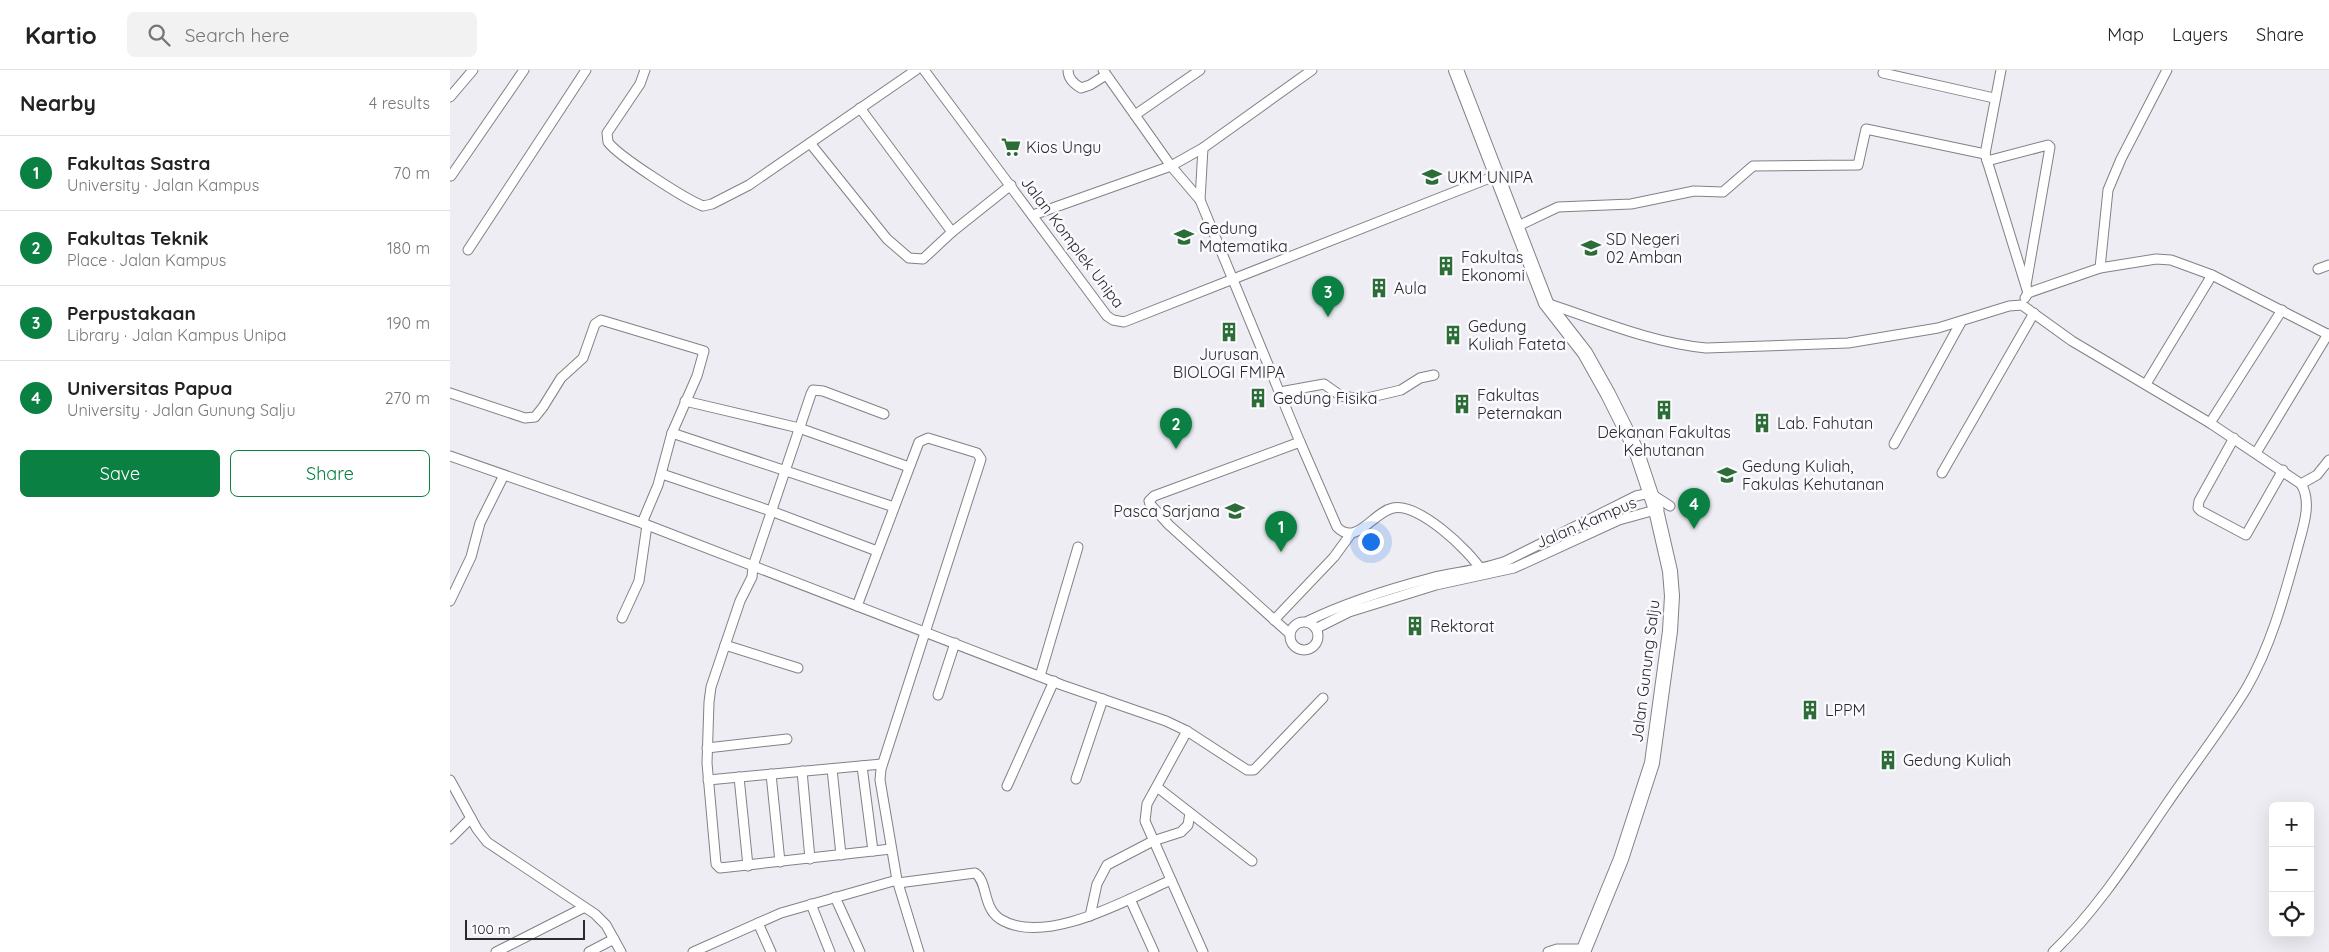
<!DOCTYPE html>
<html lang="en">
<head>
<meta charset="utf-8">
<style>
	body { margin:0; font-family:Quicksand,sans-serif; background:#f2f2f2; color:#222 }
	.controls { position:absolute; right:15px; bottom:15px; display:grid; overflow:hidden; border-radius:8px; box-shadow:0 5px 20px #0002 }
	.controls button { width:45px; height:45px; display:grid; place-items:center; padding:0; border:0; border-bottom:1px solid #e0e0e0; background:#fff; color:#222; font:25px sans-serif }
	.scale { position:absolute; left:15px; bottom:12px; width:120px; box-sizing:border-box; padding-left:5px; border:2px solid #2a2a2c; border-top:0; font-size:14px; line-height:18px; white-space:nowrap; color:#2a2a2c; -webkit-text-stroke:4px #fbfafe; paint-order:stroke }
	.you { position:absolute; left:920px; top:471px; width:18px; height:18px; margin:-12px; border:4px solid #fff; border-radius:50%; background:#1a73e8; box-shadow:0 0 0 8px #1a73e833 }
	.badge { display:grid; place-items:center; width:32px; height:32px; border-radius:50%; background:#0b8043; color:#fff; font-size:16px; font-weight:700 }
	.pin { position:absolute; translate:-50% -41px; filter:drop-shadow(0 1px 2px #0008) }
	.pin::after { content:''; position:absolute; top:26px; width:18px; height:15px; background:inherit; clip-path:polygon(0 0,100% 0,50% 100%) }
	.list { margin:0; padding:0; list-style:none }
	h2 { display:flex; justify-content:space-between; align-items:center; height:65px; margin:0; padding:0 20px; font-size:21px }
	h2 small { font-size:16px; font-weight:400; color:#767676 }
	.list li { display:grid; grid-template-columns:32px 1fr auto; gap:15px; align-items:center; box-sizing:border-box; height:75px; padding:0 20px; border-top:1px solid #e0e0e0 }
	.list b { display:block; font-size:19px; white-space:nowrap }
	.list p { margin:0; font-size:16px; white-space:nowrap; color:#767676 }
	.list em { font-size:16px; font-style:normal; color:#767676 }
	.actions { display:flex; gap:10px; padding:15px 20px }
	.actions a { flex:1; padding:11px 0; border:1px solid #0b8043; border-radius:8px; text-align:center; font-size:18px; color:#0b8043 }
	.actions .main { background:#0b8043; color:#fff }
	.icon { flex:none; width:28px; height:28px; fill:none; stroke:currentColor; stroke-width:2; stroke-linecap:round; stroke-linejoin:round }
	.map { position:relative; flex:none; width:1879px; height:882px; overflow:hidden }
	header { display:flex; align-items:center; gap:30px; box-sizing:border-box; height:70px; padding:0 25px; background:#fff; border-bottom:1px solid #e0e0e0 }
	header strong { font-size:24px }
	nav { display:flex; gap:28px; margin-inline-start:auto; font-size:18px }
	.search { width:350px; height:45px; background:#f2f2f2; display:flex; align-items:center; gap:12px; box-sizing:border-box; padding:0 18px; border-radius:8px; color:#767676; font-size:19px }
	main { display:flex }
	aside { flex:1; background:#fff }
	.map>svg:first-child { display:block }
</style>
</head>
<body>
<header>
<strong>Kartio</strong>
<div class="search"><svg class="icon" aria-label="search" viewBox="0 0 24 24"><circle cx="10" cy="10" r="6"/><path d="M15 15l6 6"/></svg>Search here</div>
<nav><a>Map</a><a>Layers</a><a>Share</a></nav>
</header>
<main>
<aside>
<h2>Nearby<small>4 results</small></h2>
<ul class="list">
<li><span class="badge">1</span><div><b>Fakultas Sastra</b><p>University · Jalan Kampus</p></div><em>70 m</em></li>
<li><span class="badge">2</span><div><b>Fakultas Teknik</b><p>Place · Jalan Kampus</p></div><em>180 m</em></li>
<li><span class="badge">3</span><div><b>Perpustakaan</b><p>Library · Jalan Kampus Unipa</p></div><em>190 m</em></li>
<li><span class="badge">4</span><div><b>Universitas Papua</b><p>University · Jalan Gunung Salju</p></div><em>270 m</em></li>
</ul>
<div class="actions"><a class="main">Save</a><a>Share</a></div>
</aside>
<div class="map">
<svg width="1879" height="882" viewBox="0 0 1879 882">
	<rect width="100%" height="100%" fill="#eeedf3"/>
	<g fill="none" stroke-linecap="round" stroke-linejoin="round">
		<defs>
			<g id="street">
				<path d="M195,0L190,14L157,63L158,72C168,86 235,129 253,136L262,134L299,115L466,0"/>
				<path d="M474,0L657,246L663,250L674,252L1045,106"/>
				<path d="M618,0C618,8 624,14 631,18L640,15L656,5"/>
				<path d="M653,0L721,96L750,130L850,372L704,426L699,431L700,434L719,455L840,564"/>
				<path d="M1551,0L1535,84L1578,223L1575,228"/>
				<path d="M1433,3L1544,28"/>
				<path d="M0,27L23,0"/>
				<path d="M410,38L502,162"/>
				<path d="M685,45L750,0"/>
				<path d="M360,73L437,169L459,188L473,189L502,162L561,115"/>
				<path d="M1537,91L1598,75L1600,77L1576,215"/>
				<path d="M1,106L74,0"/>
				<path d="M750,130L753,78"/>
				<path d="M583,145L721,96L753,78L862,0"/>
				<path d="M1066,157L1108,137L1181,134L1244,121L1273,122L1303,96L1408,95L1416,59L1535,84"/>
				<path d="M18,180L136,0"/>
				<path d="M1650,198L1658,120L1671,89L1717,0"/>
				<path d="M1868,199L1879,195"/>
				<path d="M1578,223L1650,198L1706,189L1721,190L1762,205L1879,265"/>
				<path d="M1096,233C1148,250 1202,273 1256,278L1398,273L1488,258L1559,236L1572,235L1622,271L1760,353L1851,414C1863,433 1852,460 1847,480C1834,527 1821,576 1796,619C1771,660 1741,698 1714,738C1680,788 1647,840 1603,882"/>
				<path d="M1696,314L1762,205"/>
				<path d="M830,322L874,314L891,326L913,329L951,320L970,308L984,305"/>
				<path d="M0,323L75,348L85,347L93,337L111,308L133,288L145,254L151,250L254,281L247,306L222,363L208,415L192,453"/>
				<path d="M235,331L349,358L459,397"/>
				<path d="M434,344L373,321L363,320L361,324L303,496L302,507L290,531L261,617L259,632L257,693L266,794L270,798L441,779"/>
				<path d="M1760,353L1832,240"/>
				<path d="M222,363L444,437"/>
				<path d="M1784,368L1749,431L1748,438L1751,441L1796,465L1833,400"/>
				<path d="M850,372L887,457C906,477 923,442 943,438C969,433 1019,480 1032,501"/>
				<path d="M1444,374L1511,252"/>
				<path d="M1806,383L1878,264"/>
				<path d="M0,386L192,453L612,615L716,651L737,661L797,700H804L873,628"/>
				<path d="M1492,403L1584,243"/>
				<path d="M212,404L321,441L427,481"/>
				<path d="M1851,414L1867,405L1879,390"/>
				<path d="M0,531L21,487L30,453L54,405"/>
				<path d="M407,536L469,372L478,368L527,383L531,389L431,699L430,710L447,810L469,882"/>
				<path d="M172,548L189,511L197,455"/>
				<path d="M824,550L884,487L900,465"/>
				<path d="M858,551C897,532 939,519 981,508C1006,502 1032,500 1056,491L1186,426L1200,423L1220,436"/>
				<circle cx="854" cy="566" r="14"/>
				<path d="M867,558L899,542L986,515L1064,498L1169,450L1209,439"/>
				<path d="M275,575L348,598"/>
				<path d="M590,606L628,477"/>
				<path d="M488,625L505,573"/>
				<path d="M737,661L697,734L695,751L753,882"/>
				<path d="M257,678L337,669"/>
				<path d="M412,696L423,781"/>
				<path d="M382,699L391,785"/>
				<path d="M352,701L360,789"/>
				<path d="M321,704L330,792"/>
				<path d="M289,707L298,796"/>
				<path d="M626,709L653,629"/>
				<path d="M0,710L27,759L37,772L145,844L156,855L171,882"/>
				<path d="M258,710L432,694"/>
				<path d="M557,716L604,611"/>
				<path d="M707,717L802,791"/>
				<path d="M0,769L21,748"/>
				<path d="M448,813L525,803C538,811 532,837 550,849C595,877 678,829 721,810"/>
				<path d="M385,827L410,882"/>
				<path d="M680,829L704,882"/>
				<path d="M361,834L380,882"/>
				<path d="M640,846L647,814L657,795L703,771L731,762L738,755L740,743"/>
				<path d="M308,853L321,882"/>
				<path d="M46,882L133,838"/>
				<path d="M139,882L164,869"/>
				<path d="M243,882L331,843L447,810"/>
				<path d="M1098,882L1107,879H1133"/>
			</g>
			<path id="primary" d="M1006,0L1096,233L1135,283L1158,324L1186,380L1206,440L1220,501L1222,526L1220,561L1202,693L1171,789L1133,882"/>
		</defs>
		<!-- street casing -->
		<use href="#street" stroke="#828187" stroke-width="11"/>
		<!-- primary casing -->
		<use href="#primary" stroke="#828187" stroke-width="16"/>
		<!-- street -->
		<use href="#street" stroke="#fff" stroke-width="9"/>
		<!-- primary -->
		<use href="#primary" stroke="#fff" stroke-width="14"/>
	</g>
	<!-- icons -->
	<defs>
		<symbol id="supermarket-bare" viewBox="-9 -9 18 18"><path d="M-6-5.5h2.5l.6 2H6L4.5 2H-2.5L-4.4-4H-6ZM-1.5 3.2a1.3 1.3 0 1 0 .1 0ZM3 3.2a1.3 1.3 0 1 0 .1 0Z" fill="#2c6d37" stroke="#fbfafe" stroke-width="2.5" paint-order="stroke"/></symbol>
		<symbol id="university-bare" viewBox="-9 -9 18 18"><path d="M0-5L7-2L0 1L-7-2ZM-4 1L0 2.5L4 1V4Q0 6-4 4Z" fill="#2c6d37" stroke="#fbfafe" stroke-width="2.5" paint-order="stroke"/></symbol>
		<symbol id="school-bare" viewBox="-9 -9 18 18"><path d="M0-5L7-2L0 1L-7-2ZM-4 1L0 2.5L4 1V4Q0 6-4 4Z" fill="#2c6d37" stroke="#fbfafe" stroke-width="2.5" paint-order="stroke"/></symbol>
		<symbol id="building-bare" viewBox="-9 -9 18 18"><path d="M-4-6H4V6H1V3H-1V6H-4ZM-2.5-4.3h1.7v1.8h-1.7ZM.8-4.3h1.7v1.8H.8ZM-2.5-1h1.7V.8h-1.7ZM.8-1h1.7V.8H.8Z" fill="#2c6d37" stroke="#fbfafe" stroke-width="2.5" paint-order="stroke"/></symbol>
	</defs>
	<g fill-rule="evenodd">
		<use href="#supermarket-bare" x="547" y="63" width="28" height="28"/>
		<use href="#university-bare" x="968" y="93" width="28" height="28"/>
		<use href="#university-bare" x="720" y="153" width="28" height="28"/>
		<use href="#school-bare" x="1127" y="164" width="28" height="28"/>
		<use href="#building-bare" x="982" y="182" width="28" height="28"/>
		<use href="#building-bare" x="915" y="204" width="28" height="28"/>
		<use href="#building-bare" x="765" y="248" width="28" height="28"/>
		<use href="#building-bare" x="989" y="251" width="28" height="28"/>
		<use href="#building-bare" x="794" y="314" width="28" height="28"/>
		<use href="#building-bare" x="998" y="320" width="28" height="28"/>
		<use href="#building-bare" x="1200" y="326" width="28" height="28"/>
		<use href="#building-bare" x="1298" y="339" width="28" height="28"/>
		<use href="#university-bare" x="1263" y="391" width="28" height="28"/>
		<use href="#university-bare" x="771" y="427" width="28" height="28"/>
		<use href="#building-bare" x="951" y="542" width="28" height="28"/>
		<use href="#building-bare" x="1346" y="626" width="28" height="28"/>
		<use href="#building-bare" x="1424" y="676" width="28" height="28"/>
	</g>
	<g text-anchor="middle" stroke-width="5" stroke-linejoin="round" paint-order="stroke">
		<!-- poi labels -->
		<g font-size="16" fill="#2a2a2c" stroke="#fbfafe" text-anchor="start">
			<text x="576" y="83">Kios Ungu</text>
			<text x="997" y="113">UKM UNIPA</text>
			<text x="749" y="164">Gedung<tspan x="749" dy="18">Matematika</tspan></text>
			<text x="1156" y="175">SD Negeri<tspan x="1156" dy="18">02 Amban</tspan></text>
			<text x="1011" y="193">Fakultas<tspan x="1011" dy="18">Ekonomi</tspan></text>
			<text x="944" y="224">Aula</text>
			<text x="1018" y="262">Gedung<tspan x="1018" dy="18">Kuliah Fateta</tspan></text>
			<text x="779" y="290" text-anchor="middle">Jurusan<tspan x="779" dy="18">BIOLOGI FMIPA</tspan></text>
			<text x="1027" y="331">Fakultas<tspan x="1027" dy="18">Peternakan</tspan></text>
			<text x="823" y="334">Gedung Fisika</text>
			<text x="1327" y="359">Lab. Fahutan</text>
			<text x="1214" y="368" text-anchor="middle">Dekanan Fakultas<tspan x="1214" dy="18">Kehutanan</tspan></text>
			<text x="1292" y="402">Gedung Kuliah,<tspan x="1292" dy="18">Fakulas Kehutanan</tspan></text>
			<text x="770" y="447" text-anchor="end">Pasca Sarjana</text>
			<text x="980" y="562">Rektorat</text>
			<text x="1375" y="646">LPPM</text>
			<text x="1453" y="696">Gedung Kuliah</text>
		</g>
		<!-- street labels -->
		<g font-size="16" fill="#2a2a2c" stroke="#fbfafe">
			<text transform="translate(623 172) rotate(53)" y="6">Jalan Komplek Unipa</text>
			<text transform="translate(1136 452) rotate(-23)" y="6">Jalan Kampus</text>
			<text transform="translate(1195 601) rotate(-83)" y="6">Jalan Gunung Salju</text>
		</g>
	</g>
</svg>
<div class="controls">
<button>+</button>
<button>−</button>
<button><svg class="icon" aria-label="locate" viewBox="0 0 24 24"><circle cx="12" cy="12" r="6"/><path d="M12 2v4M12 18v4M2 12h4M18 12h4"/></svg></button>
</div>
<div class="scale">100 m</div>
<div class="you"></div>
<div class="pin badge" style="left:831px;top:482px">1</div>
<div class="pin badge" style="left:726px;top:379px">2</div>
<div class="pin badge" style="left:878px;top:247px">3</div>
<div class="pin badge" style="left:1244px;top:459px">4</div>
</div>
</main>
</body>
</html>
